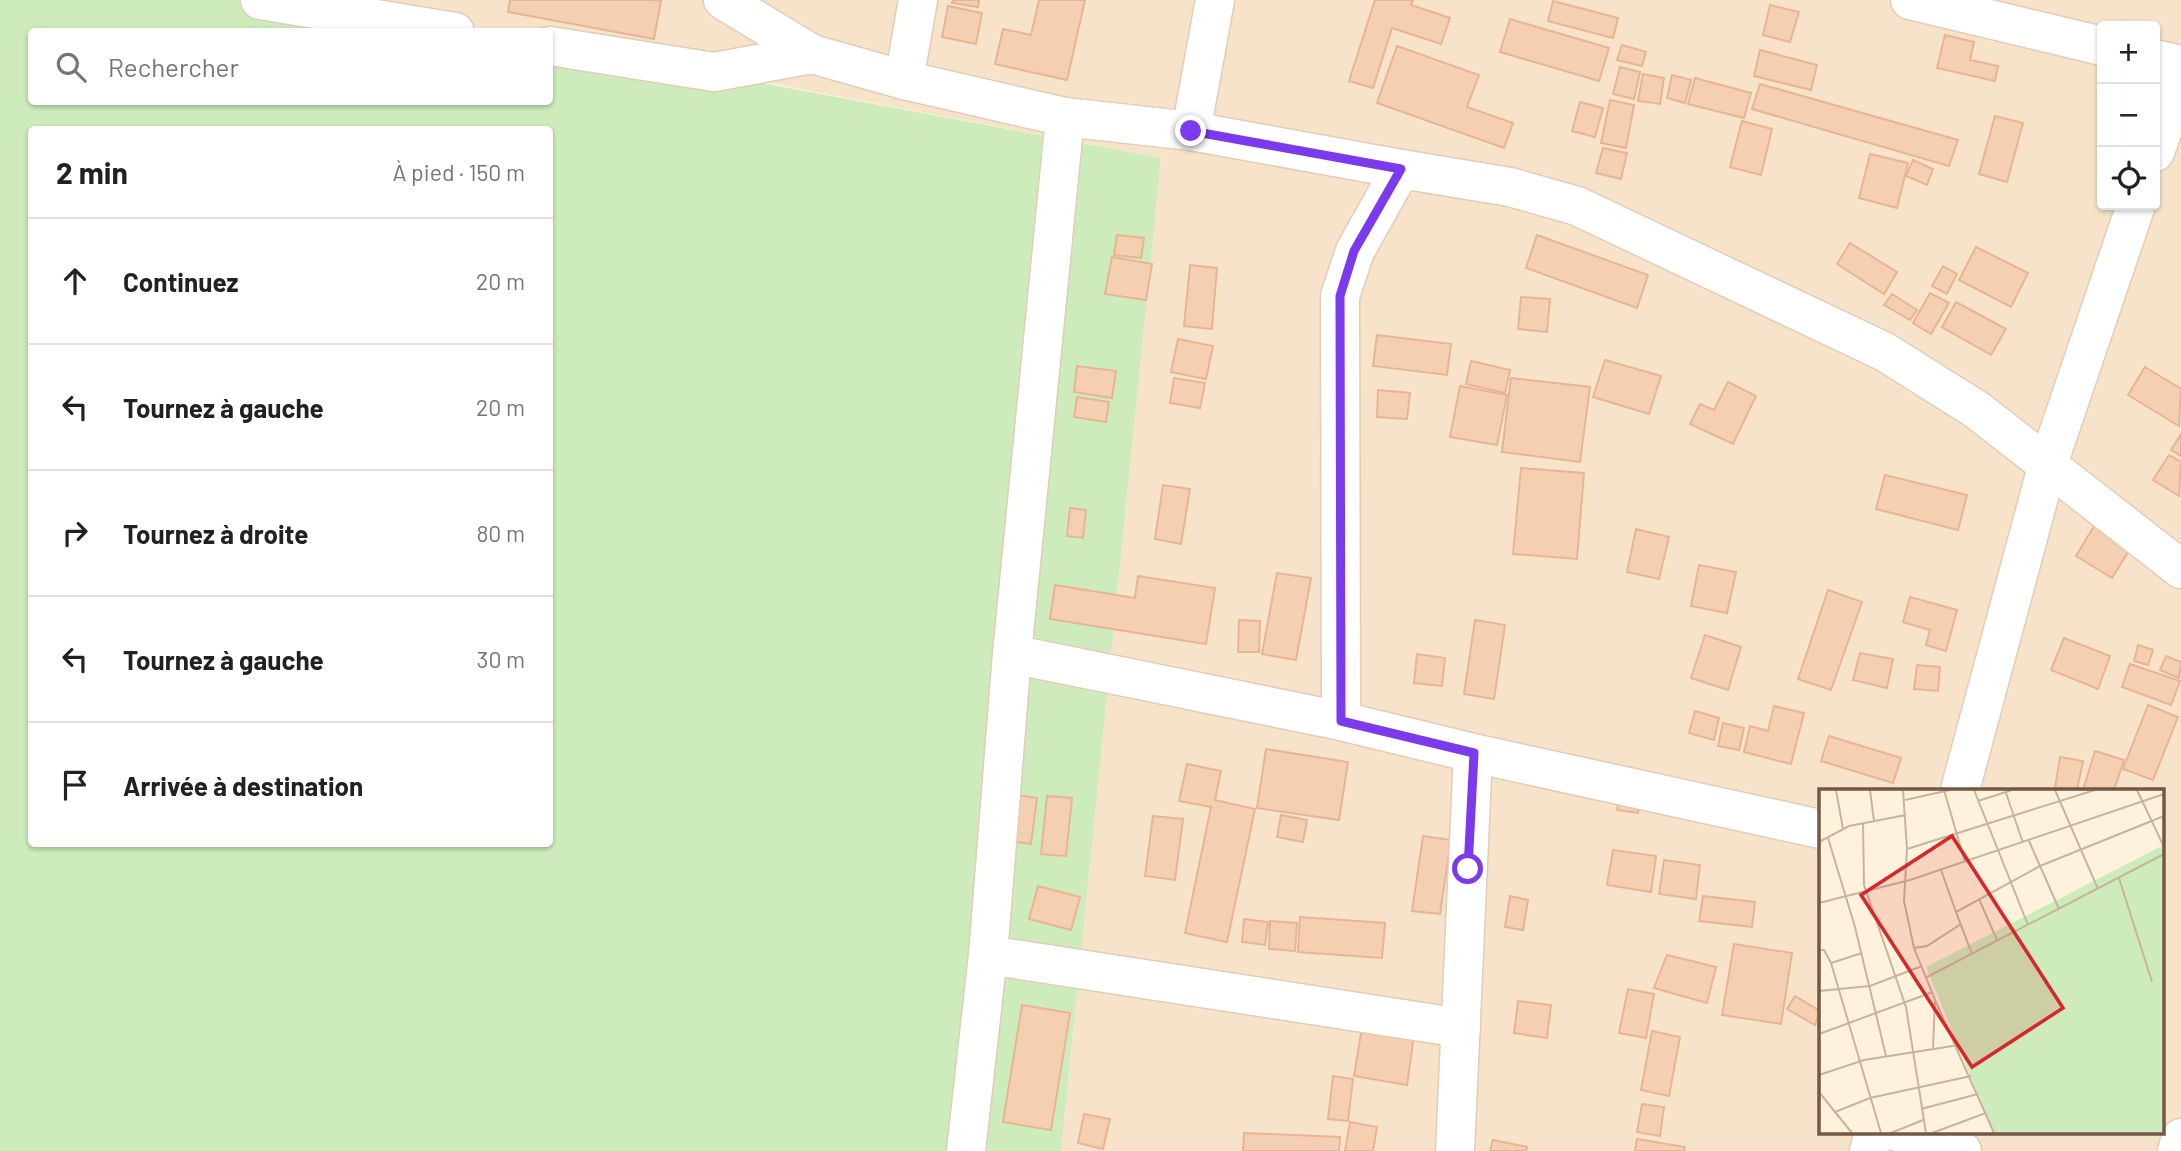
<!DOCTYPE html>
<html lang="fr">
<head>
<meta charset="utf-8">
<style>
	body { margin:0; font-family:Barlow,sans-serif; background:#f2f2f2; color:#202124 }
	.controls { position:absolute; right:21px; top:21px; display:grid; overflow:hidden; border-radius:7px; box-shadow:0 2px 5px #0004 }
	.controls button { width:63px; height:63px; display:grid; place-items:center; padding:0; border:0; border-bottom:2px solid #e0e0e0; background:#fff; color:#202124; font:35px sans-serif }
	.stop { position:absolute; width:21px; height:21px; margin:-16px; border:5px solid #7c3aed; border-radius:50%; background:#fff }
	.stop.end { background:#7c3aed; border-color:#fff; box-shadow:0 2px 7px #0008 }
	.list { margin:0; padding:0; list-style:none }
	h2 { display:flex; justify-content:space-between; align-items:center; height:91px; margin:0; padding:0 28px; font-size:30px }
	h2 small { font-size:23px; font-weight:400; color:#757577 }
	.list li { display:grid; grid-template-columns:46px 1fr auto; gap:21px; align-items:center; box-sizing:border-box; height:126px; padding:0 28px; border-top:2px solid #e0e0e0 }
	.list b { display:block; font-size:26px; white-space:nowrap }
	.list em { font-size:23px; font-style:normal; color:#757577 }
	.icon { flex:none; width:38px; height:38px; fill:none; stroke:currentColor; stroke-width:2; stroke-linecap:round; stroke-linejoin:round }
	.map { position:relative; flex:none; width:2181px; height:1151px; overflow:hidden }
	.search { position:absolute; background:#fff; box-shadow:0 2px 5px #0004; left:28px; top:28px; width:525px; height:77px; display:flex; align-items:center; gap:18px; box-sizing:border-box; padding:0 24px; border-radius:7px; color:#757577; font-size:26px }
	.panel { position:absolute; background:#fff; box-shadow:0 2px 5px #0004; left:28px; top:126px; width:525px; height:721px; border-radius:7px }
	.map>svg:first-child { display:block }
</style>
</head>
<body>
<div class="map">
<svg width="2181" height="1151" viewBox="0 0 2181 1151">
	<rect width="100%" height="100%" fill="#fef2dc"/>
	<!-- residential -->
	<path fill="#f6e3ca" fill-rule="evenodd" d="M332,0H2181V1151H1061L1161,158L550,41V32L498,31ZM2102,26H2155V205H2102ZM1820,790H2162V1132H1820Z"/>
	<!-- green -->
	<path fill="#cdebbb" fill-rule="evenodd" d="M0,0H320L488,31L32,32V102H550V43L1161,158L1061,1151H0ZM32,130H550V844H32Z"/>
	<!-- building -->
	<g fill="#f5cfb2" stroke="#e8b592" stroke-width="2">
		<path d="M510,0H654L661,1L654,39L508,12Z"/>
		<path d="M953,0H979L978,7L952,3Z"/>
		<path d="M1039,0H1085L1067,80L995,64L1003,29L1031,35Z"/>
		<path d="M1375,0H1413L1411,5L1450,18L1441,44L1392,28L1373,88L1349,81Z"/>
		<path d="M1553,1L1618,18L1613,38L1548,21Z"/>
		<path d="M1770,5L1799,12L1790,42L1763,35Z"/>
		<path d="M948,6L982,13L976,44L942,37Z"/>
		<path d="M1510,19L1609,48L1599,81L1500,52Z"/>
		<path d="M1945,35L1974,42L1970,60L1998,66L1995,81L1937,68Z"/>
		<path d="M1622,45L1646,52L1642,66L1617,60Z"/>
		<path d="M1397,46L1479,75L1467,107L1513,123L1504,148L1377,103Z"/>
		<path d="M1760,50L1817,65L1811,90L1754,76Z"/>
		<path d="M1620,67L1640,72L1634,99L1613,94Z"/>
		<path d="M1643,74L1664,78L1660,104L1638,101Z"/>
		<path d="M1672,75L1691,80L1685,103L1667,98Z"/>
		<path d="M1695,78L1751,93L1744,118L1688,104Z"/>
		<path d="M1760,84L1958,140L1949,166L1752,109Z"/>
		<path d="M1610,100L1634,105L1626,148L1601,143Z"/>
		<path d="M1580,102L1603,108L1595,137L1572,131Z"/>
		<path d="M1995,116L2023,123L2007,182L1979,174Z"/>
		<path d="M1742,121L1772,129L1761,175L1730,167Z"/>
		<path d="M1603,148L1627,153L1621,179L1596,173Z"/>
		<path d="M1870,154L1908,163L1897,208L1859,198Z"/>
		<path d="M1913,160L1933,169L1927,185L1906,176Z"/>
		<path d="M1117,235L1144,238L1141,258L1114,255Z"/>
		<path d="M1537,235L1648,275L1637,308L1526,268Z"/>
		<path d="M1850,243L1897,272L1884,294L1837,264Z"/>
		<path d="M1976,247L2028,273L2011,307L1959,280Z"/>
		<path d="M1112,257L1152,264L1146,300L1105,294Z"/>
		<path d="M1190,265L1217,268L1212,329L1184,326Z"/>
		<path d="M1943,266L1957,274L1947,294L1932,286Z"/>
		<path d="M1930,293L1949,303L1931,334L1913,323Z"/>
		<path d="M1892,294L1917,310L1910,320L1884,305Z"/>
		<path d="M1521,297L1550,299L1547,332L1518,329Z"/>
		<path d="M1956,302L2006,329L1991,355L1942,327Z"/>
		<path d="M1377,335L1451,344L1447,375L1373,366Z"/>
		<path d="M1178,339L1213,346L1206,379L1171,372Z"/>
		<path d="M1605,360L1661,376L1649,414L1593,397Z"/>
		<path d="M1471,361L1510,370L1505,393L1466,384Z"/>
		<path d="M1077,366L1116,371L1112,398L1074,392Z"/>
		<path d="M2145,367L2181,389L2179,426L2128,395Z"/>
		<path d="M1174,378L1205,383L1200,408L1170,403Z"/>
		<path d="M1511,378L1590,387L1580,462L1502,452Z"/>
		<path d="M1728,382L1756,396L1733,444L1690,424L1700,404L1714,410Z"/>
		<path d="M1460,386L1507,395L1497,445L1450,437Z"/>
		<path d="M1378,390L1410,393L1407,419L1377,417Z"/>
		<path d="M1077,397L1109,402L1106,422L1074,417Z"/>
		<path d="M2181,434V456L2171,450Z"/>
		<path d="M2169,455L2181,462L2179,496L2153,480Z"/>
		<path d="M1521,468L1584,473L1577,559L1513,554Z"/>
		<path d="M1885,475L1967,495L1958,530L1876,509Z"/>
		<path d="M1163,485L1190,489L1181,544L1155,539Z"/>
		<path d="M1070,508L1086,510L1083,538L1067,536Z"/>
		<path d="M2096,523L2132,546L2112,578L2076,556Z"/>
		<path d="M1636,529L1669,537L1659,579L1627,572Z"/>
		<path d="M1699,565L1736,572L1727,613L1691,606Z"/>
		<path d="M1277,573L1311,578L1296,660L1262,654Z"/>
		<path d="M1138,576L1215,588L1206,644L1050,619L1055,585L1135,598Z"/>
		<path d="M1828,590L1862,602L1831,690L1798,679Z"/>
		<path d="M1910,597L1957,610L1946,651L1926,645L1930,630L1903,622Z"/>
		<path d="M1239,620L1260,621L1259,652H1238Z"/>
		<path d="M1475,620L1505,625L1494,699L1464,694Z"/>
		<path d="M1705,635L1741,647L1728,690L1691,678Z"/>
		<path d="M2064,638L2110,656L2098,689L2051,670Z"/>
		<path d="M2138,645L2153,650L2148,665L2134,661Z"/>
		<path d="M1860,653L1893,659L1887,688L1853,680Z"/>
		<path d="M1417,654L1445,658L1442,686L1414,683Z"/>
		<path d="M2166,656L2181,662L2179,678L2160,670Z"/>
		<path d="M2130,664L2180,681L2171,705L2122,687Z"/>
		<path d="M1917,665L1940,667L1938,691L1914,689Z"/>
		<path d="M2148,705L2178,717L2153,780L2123,769Z"/>
		<path d="M1774,706L1804,713L1791,764L1744,752L1750,726L1768,731Z"/>
		<path d="M1695,711L1719,718L1714,740L1689,733Z"/>
		<path d="M1723,723L1744,728L1739,750L1718,746Z"/>
		<path d="M1829,736L1901,758L1893,783L1821,761Z"/>
		<path d="M1266,749L1348,762L1339,820L1257,808Z"/>
		<path d="M2095,751L2124,760L2114,790H2083Z"/>
		<path d="M2060,757L2083,761L2077,790L2055,788Z"/>
		<path d="M1187,764L1221,771L1215,800L1255,809L1227,942L1185,933L1211,807L1179,801Z"/>
		<path d="M1621,790L1642,793L1638,813L1617,810Z"/>
		<path d="M1017,795L1037,798L1031,844L1011,841Z"/>
		<path d="M1047,796L1072,798L1066,856L1041,854Z"/>
		<path d="M1281,815L1307,820L1303,842L1277,837Z"/>
		<path d="M1153,816L1183,819L1175,880L1145,876Z"/>
		<path d="M1423,836L1451,840L1440,914L1412,911Z"/>
		<path d="M1613,850L1656,856L1651,892L1607,885Z"/>
		<path d="M1664,860L1700,865L1696,899L1659,894Z"/>
		<path d="M1038,886L1080,897L1071,930L1029,919Z"/>
		<path d="M1510,896L1528,900L1523,930L1505,927Z"/>
		<path d="M1703,896L1755,902L1752,927L1699,921Z"/>
		<path d="M1300,917L1385,923L1382,958L1298,952Z"/>
		<path d="M1244,919L1268,922L1265,945L1242,942Z"/>
		<path d="M1270,921L1297,923L1295,951L1269,949Z"/>
		<path d="M1734,944L1792,953L1781,1024L1722,1015Z"/>
		<path d="M1667,955L1716,967L1707,1003L1654,988Z"/>
		<path d="M1628,989L1654,994L1646,1038L1619,1033Z"/>
		<path d="M1795,996L1820,1011L1815,1025L1787,1009Z"/>
		<path d="M1518,1001L1551,1005L1547,1038L1514,1033Z"/>
		<path d="M1022,1005L1070,1013L1051,1130L1003,1122Z"/>
		<path d="M1362,1027L1414,1035L1407,1085L1354,1076Z"/>
		<path d="M1652,1031L1680,1037L1669,1096L1641,1090Z"/>
		<path d="M1333,1076L1353,1079L1348,1121L1328,1119Z"/>
		<path d="M1642,1104L1664,1107L1660,1136L1637,1132Z"/>
		<path d="M1084,1114L1110,1119L1103,1149L1078,1143Z"/>
		<path d="M1350,1122L1377,1127L1373,1151H1345Z"/>
		<path d="M1244,1133L1340,1137L1339,1151H1243Z"/>
		<path d="M1637,1139L1685,1147L1684,1151H1635Z"/>
		<path d="M1493,1140L1527,1147L1526,1151H1490Z"/>
	</g>
	<g fill="none" stroke-linecap="round" stroke-linejoin="round">
		<defs>
			<g id="minor">
				<path d="M260,0L455,32"/>
				<path d="M723,0L812,54L904,80L1065,117L1191,131L1401,169L1355,251L1340,296L1341,721"/>
				<path d="M1910,0L2102,46"/>
				<path d="M550,46L714,72L812,54"/>
				<path d="M2155,59L2181,65"/>
				<path d="M904,80L918,0"/>
				<path d="M1191,131L1215,0"/>
				<path d="M2155,152L2181,78"/>
				<path d="M1401,169L1510,187L1577,206L1885,352L1977,410L2181,569"/>
				<path d="M1012,654L1341,721L1473,753L1455,1151"/>
				<path d="M1473,753L1820,829"/>
				<path d="M1960,790L2047,467L2136,205"/>
				<path d="M988,955L1461,1028"/>
				<path d="M1898,1132L1962,1151"/>
				<path d="M966,1151L988,955L1012,654L1065,117"/>
				<path d="M1869,1151L1874,1132"/>
				<path d="M2177,1151L2181,1138"/>
			</g>
		</defs>
		<!-- minor casing -->
		<use href="#minor" stroke="#e2cdb8" stroke-width="41"/>
		<!-- minor -->
		<use href="#minor" stroke="#fff" stroke-width="38"/>
	</g>
	<g fill="none" stroke-linecap="round" stroke-linejoin="round">
		<!-- route -->
		<path stroke="#7c3aed" stroke-width="9" d="M1191,131L1401,169L1354,251L1340,296L1341,721L1474,753L1468,869"/>
	</g>
	<!-- overview -->
	<g transform="translate(1819 789)">
		<rect width="345" height="345" fill="#fef2dc"/>
		<path d="M345,56V344H175L107,178Z" fill="#cdebbb"/>
		<path fill="none" stroke="#c7b49f" stroke-width="2" d="M17,1L24,40M51,1L55,32M84,1L88,60L85,112L95,159M125,1L146,73M155,1L209,136M186,1L204,54M236,1L279,100M318,1L345,58M86,11L131,1M159,12L193,1M44,34L45,96L87,218L107,344M9,49L36,138L67,267M210,52L240,120M0,53L30,37L87,26M88,60L276,1M122,81L137,123M300,89L333,193M160,110L178,151M0,114L91,91L345,5M0,161H5L12,174L62,344M153,165L137,123L221,77L345,27M12,174L43,164M108,188L345,65M0,202L51,197L103,177M116,211L175,344M0,245L114,203M114,259L116,211L95,159L108,157L142,135M0,286L45,271L140,256M0,303L33,344M102,320L159,305M16,323L51,309L152,287M72,344L104,331M113,344L167,324"/>
		<path fill="#d62828" fill-opacity="0.15" stroke="#d62828" stroke-width="3.5" d="M133,47L244,219L153,278L42,106Z"/>
		<rect width="345" height="345" fill="none" stroke="#745744" stroke-width="3.5"/>
	</g>
</svg>
<div class="controls">
<button>+</button>
<button>−</button>
<button><svg class="icon" aria-label="locate" viewBox="0 0 24 24"><circle cx="12" cy="12" r="6"/><path d="M12 2v4M12 18v4M2 12h4M18 12h4"/></svg></button>
</div>
<div class="stop" style="left:1468px;top:869px"></div>
<div class="stop end" style="left:1191px;top:131px"></div>
<div class="search"><svg class="icon" aria-label="search" viewBox="0 0 24 24"><circle cx="10" cy="10" r="6"/><path d="M15 15l6 6"/></svg>Rechercher</div>
<section class="panel">
<h2>2 min<small>À pied · 150 m</small></h2>
<ul class="list">
<li><svg class="icon" aria-label="ahead" viewBox="0 0 24 24"><path d="M12 20V5M6 11l6-6 6 6"/></svg><div><b>Continuez</b></div><em>20 m</em></li>
<li><svg class="icon" aria-label="left" viewBox="0 0 24 24"><path d="M17 20v-9H6M10 6l-5 5 5 5"/></svg><div><b>Tournez à gauche</b></div><em>20 m</em></li>
<li><svg class="icon" aria-label="right" viewBox="0 0 24 24"><path d="M7 20v-9h11M14 6l5 5-5 5"/></svg><div><b>Tournez à droite</b></div><em>80 m</em></li>
<li><svg class="icon" aria-label="left" viewBox="0 0 24 24"><path d="M17 20v-9H6M10 6l-5 5 5 5"/></svg><div><b>Tournez à gauche</b></div><em>30 m</em></li>
<li><svg class="icon" aria-label="arrive" viewBox="0 0 24 24"><path d="M6 21V4h12l-3 4 3 4H6"/></svg><div><b>Arrivée à destination</b></div></li>
</ul>
</section>
</div>
</body>
</html>
